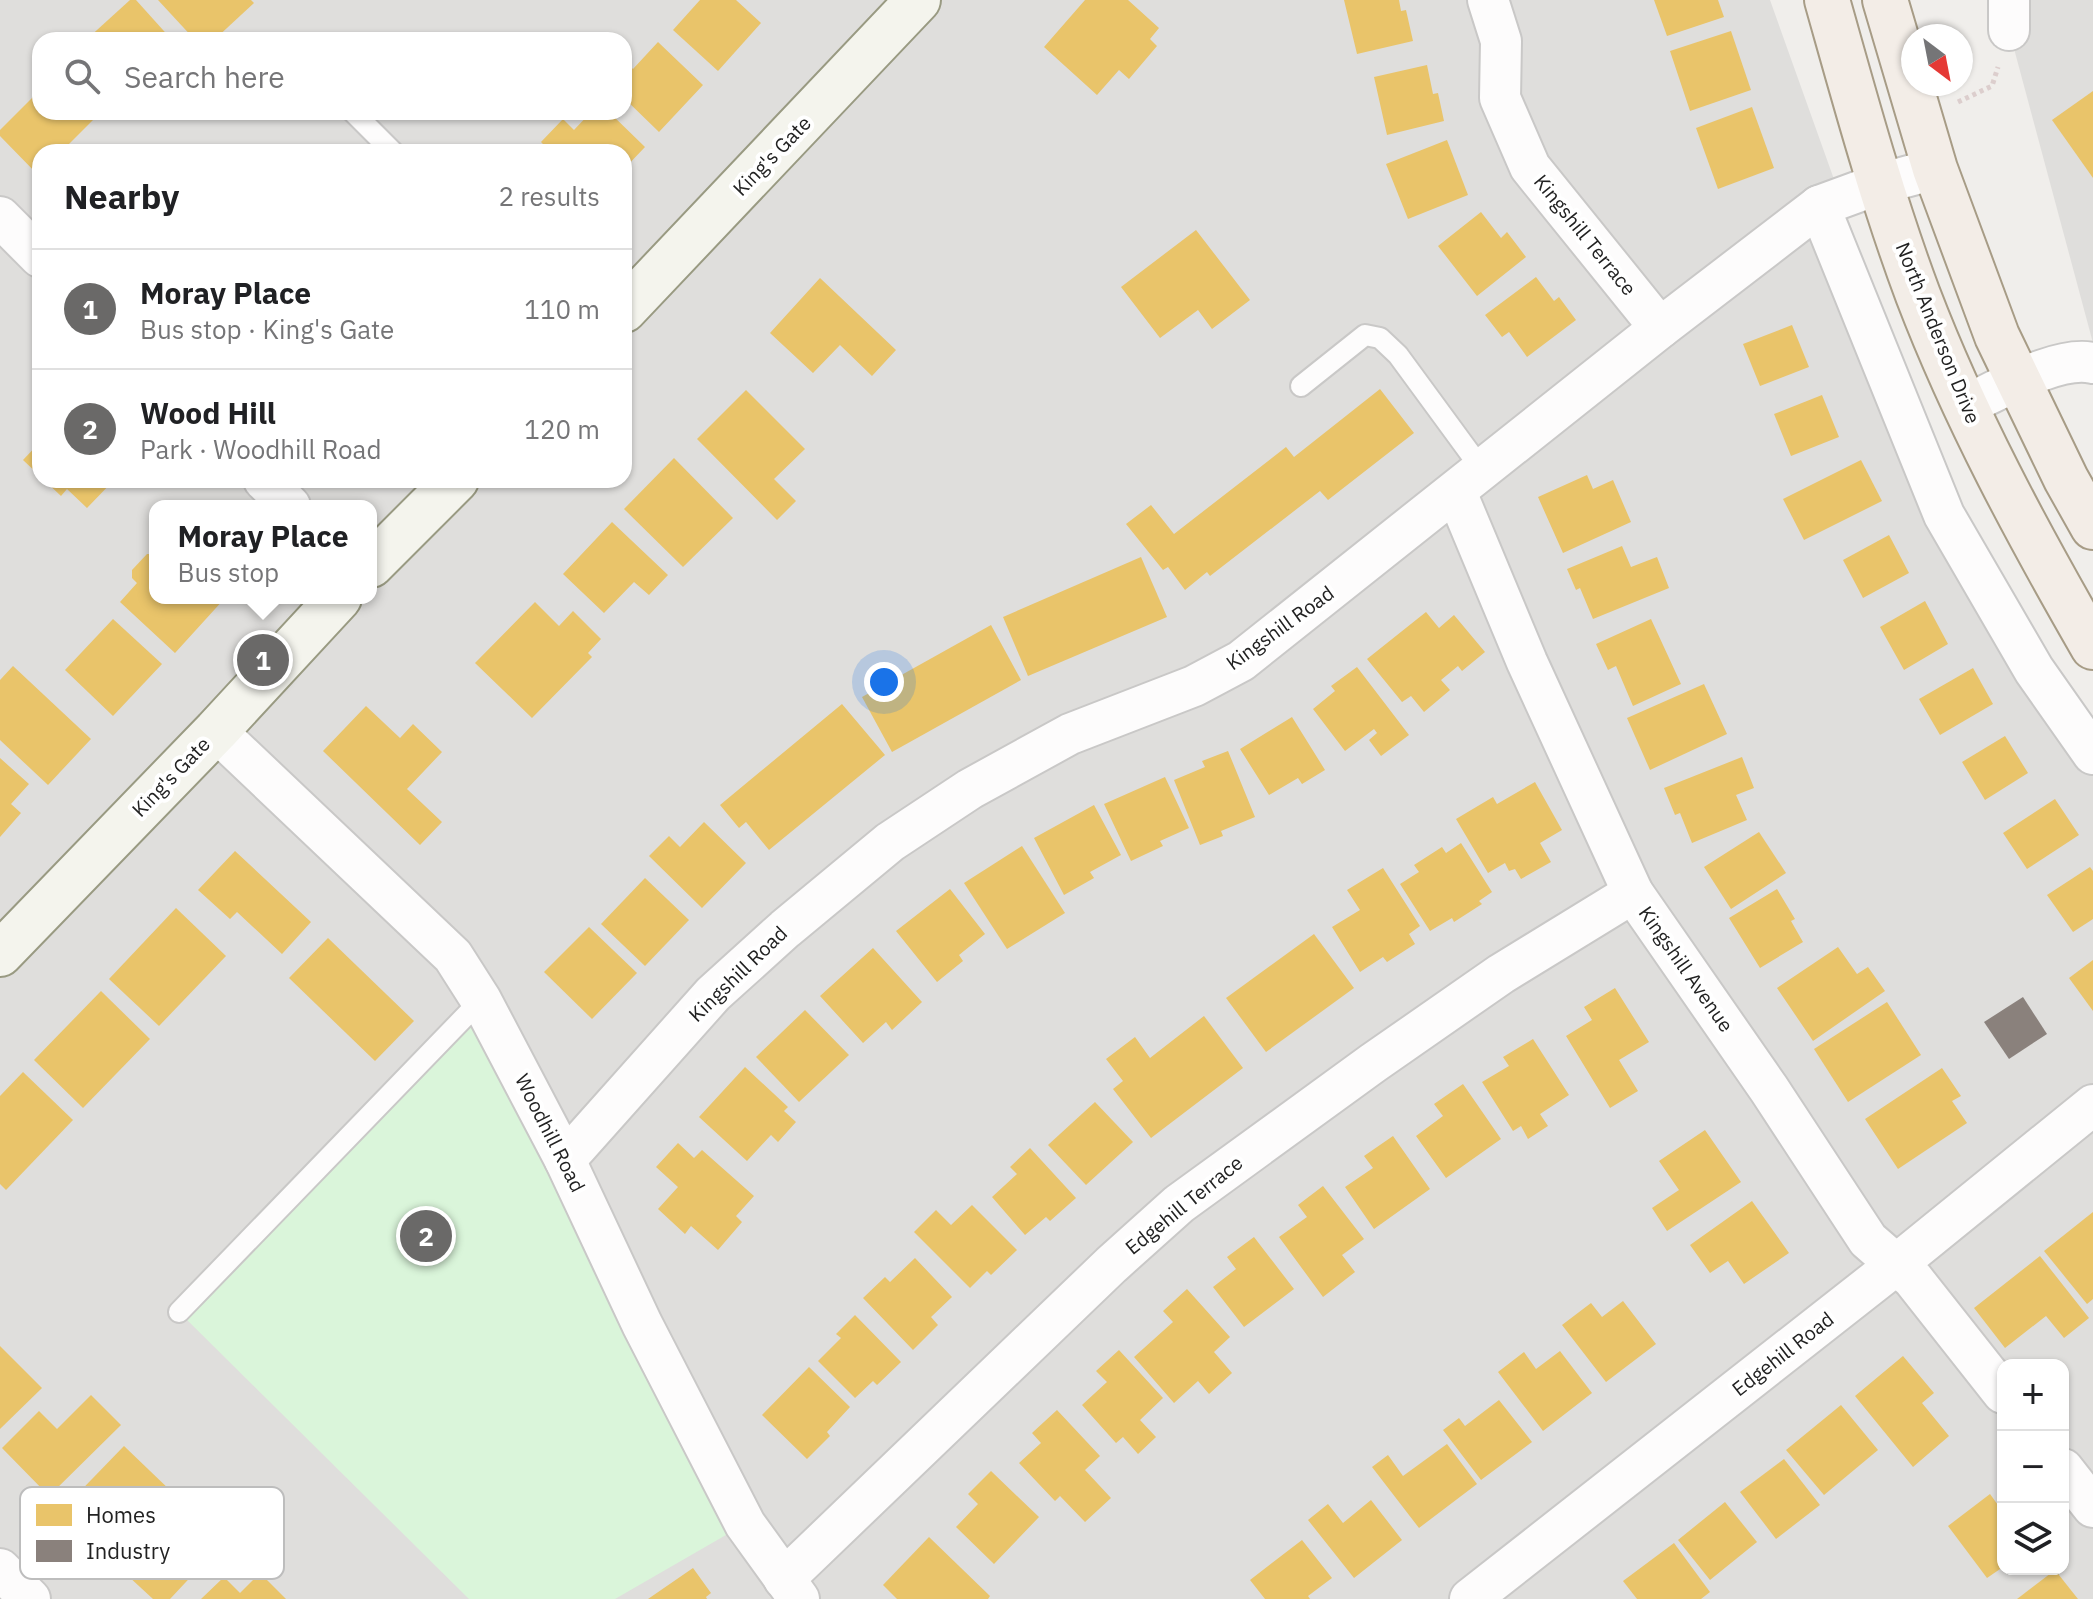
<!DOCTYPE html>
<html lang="en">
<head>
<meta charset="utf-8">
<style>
	body { margin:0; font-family:"IBM Plex Sans",sans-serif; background:#f6f6f6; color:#202124 }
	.controls { position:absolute; right:24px; bottom:24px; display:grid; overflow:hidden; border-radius:16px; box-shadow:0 2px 6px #0004 }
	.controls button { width:72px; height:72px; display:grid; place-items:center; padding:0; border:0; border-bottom:2px solid #e0e0e0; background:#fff; color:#202124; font:40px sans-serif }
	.compass { position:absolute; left:1901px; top:24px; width:72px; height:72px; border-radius:50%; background:#fff; box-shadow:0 2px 6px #0004; rotate:148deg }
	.you { position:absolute; left:884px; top:682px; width:28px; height:28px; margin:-20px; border:6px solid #fff; border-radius:50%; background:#1a73e8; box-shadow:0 0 0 12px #1a73e833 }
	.badge { display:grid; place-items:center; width:52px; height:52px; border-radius:50%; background:#6a6968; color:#fff; font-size:26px; font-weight:700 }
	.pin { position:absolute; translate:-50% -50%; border:4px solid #fff; box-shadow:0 2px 8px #0006 }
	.popup { position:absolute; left:149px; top:500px; width:228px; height:104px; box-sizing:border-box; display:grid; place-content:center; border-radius:16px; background:#fff; filter:drop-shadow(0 2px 6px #0005); font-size:26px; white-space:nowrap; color:#757577 }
	.popup b { font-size:30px; color:#202124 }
	.popup::after { content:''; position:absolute; left:50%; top:100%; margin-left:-16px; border:16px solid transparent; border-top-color:#fff }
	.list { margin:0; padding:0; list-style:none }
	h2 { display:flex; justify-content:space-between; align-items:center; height:104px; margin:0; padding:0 32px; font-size:34px }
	h2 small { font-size:26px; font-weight:400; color:#757577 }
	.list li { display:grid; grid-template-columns:52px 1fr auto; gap:24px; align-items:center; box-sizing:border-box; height:120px; padding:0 32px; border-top:2px solid #e0e0e0 }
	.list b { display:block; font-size:30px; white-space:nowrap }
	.list p { margin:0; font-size:26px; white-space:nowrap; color:#757577 }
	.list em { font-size:26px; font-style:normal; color:#757577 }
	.icon { flex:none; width:44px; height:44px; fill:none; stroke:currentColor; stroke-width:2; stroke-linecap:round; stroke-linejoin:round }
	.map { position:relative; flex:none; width:2093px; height:1599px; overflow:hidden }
	.search { position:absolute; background:#fff; box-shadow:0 2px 6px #0004; left:32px; top:32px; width:600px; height:88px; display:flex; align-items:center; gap:20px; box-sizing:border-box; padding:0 28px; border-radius:24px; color:#757577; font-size:30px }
	.panel { position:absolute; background:#fff; box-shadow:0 2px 6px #0004; left:32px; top:144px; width:600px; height:344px; border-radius:24px }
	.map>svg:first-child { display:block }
</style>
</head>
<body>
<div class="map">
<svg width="2093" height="1599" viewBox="0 0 2093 1599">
	<rect width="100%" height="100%" fill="#f0eeeb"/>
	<!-- residential -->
	<g fill="#dfdedc" fill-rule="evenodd">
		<path d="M0,0H1770L1926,437L2026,628L2093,726V1599H0ZM40,40H624V112H40ZM40,152H624V480H40ZM155,506H371V598H155ZM2003,1365H2063V1569H2003Z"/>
		<path d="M2009,0H2093V343L2009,30Z"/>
	</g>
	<!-- park -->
	<path fill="#daf5da" d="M481,1000L745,1524L615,1599H469L179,1312Z"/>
	<!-- homes -->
	<g fill="#e9c46a">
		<path d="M130,0H136L172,40H86Z"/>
		<path d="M158,0H251L254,3L214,40H195Z"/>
		<path d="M700,0H736L761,23L718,71L673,30Z"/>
		<path d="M1085,0H1128L1159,28L1150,39L1157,46L1129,79L1119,70L1097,95L1044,47Z"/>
		<path d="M1344,0H1399L1401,11L1406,10L1413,41L1357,54Z"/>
		<path d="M1654,0H1718L1724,17L1667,36Z"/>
		<path d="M1731,31L1751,90L1690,111L1670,51Z"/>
		<path d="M658,42L703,85L659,132L624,98V60L633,69Z"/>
		<path d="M1427,65L1433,94L1438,93L1444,121L1387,135L1374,77Z"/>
		<path d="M40,90V112H101L61,152H40L38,175L0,136V130Z"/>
		<path d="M2093,91V178L2052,120Z"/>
		<path d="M1752,107L1774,168L1718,189L1696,128Z"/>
		<path d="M591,112H609L645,147L624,169V152H551L541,142L563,119L574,130Z"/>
		<path d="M1447,140L1468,195L1408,219L1386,164Z"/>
		<path d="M1481,212L1501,238L1507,232L1526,257L1477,296L1438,246Z"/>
		<path d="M1196,230L1250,300L1212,329L1198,310L1160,338L1121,287Z"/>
		<path d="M1536,277L1554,301L1559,297L1576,320L1527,357L1509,332L1502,337L1485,315Z"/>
		<path d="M820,278L896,350L872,376L840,345L813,373L770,333Z"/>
		<path d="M1792,325L1809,367L1760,386L1743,344Z"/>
		<path d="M1380,389L1414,433L1328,500L1320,491L1210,576L1207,572L1185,590L1168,567L1163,570L1126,524L1151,505L1174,534L1286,447L1294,457Z"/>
		<path d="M746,390L805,449L774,479L796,501L777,520L697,439Z"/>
		<path d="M1822,395L1839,437L1791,456L1774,414Z"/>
		<path d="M40,442V476L23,460Z"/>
		<path d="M674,458L733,518L683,567L624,509Z"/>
		<path d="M1861,460L1882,501L1804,540L1783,499Z"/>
		<path d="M1587,475L1593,489L1613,480L1631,522L1563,553L1538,497Z"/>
		<path d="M44,480H114L87,508L67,489L61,496Z"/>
		<path d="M612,522L668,575L649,595L634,582L604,613L563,574Z"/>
		<path d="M1889,535L1909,573L1863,598L1843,560Z"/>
		<path d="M1622,546L1631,567L1657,557L1669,588L1593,619L1580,588L1576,590L1567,569Z"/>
		<path d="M147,554H155V598H225L175,653L120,602L137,583L132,578V570Z"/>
		<path d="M1141,557L1167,617L1028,676L1003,617Z"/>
		<path d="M1925,601L1948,644L1904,670L1880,627Z"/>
		<path d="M535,602L559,626L573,611L601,639L588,653L592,657L532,718L475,663Z"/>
		<path d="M1426,612L1439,628L1454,615L1485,652L1462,671L1458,666L1441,680L1450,690L1424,712L1411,696L1402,702L1367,659Z"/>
		<path d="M113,619L162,664L113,716L65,670Z"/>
		<path d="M1651,619L1681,684L1633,706L1616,666L1608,670L1596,644Z"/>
		<path d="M991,625L1021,680L892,752L862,697Z"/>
		<path d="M13,666L91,739L48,785L0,740V680Z"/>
		<path d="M1357,667L1409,735L1381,756L1369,740L1377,733L1374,729L1345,751L1313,709L1335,691L1331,686Z"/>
		<path d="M1973,668L1993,704L1940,735L1919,699Z"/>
		<path d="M1704,684L1727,734L1650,770L1627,718Z"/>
		<path d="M842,704L885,755L769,850L746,822L739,828L720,805Z"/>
		<path d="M366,706L400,738L413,724L442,752L407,789L442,822L420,845L323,751Z"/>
		<path d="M1292,717L1325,770L1302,784L1298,778L1269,795L1240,749Z"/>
		<path d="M2005,736L2028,773L1985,800L1962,762Z"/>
		<path d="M1228,751L1255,817L1221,831L1223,836L1200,845L1174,780L1205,767L1202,761Z"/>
		<path d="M1742,757L1754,788L1736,795L1747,820L1692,843L1680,813L1675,815L1664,788Z"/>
		<path d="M0,758L29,784L11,804L21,813L0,837Z"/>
		<path d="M1165,777L1189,828L1160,841L1163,846L1131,861L1104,804Z"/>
		<path d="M1535,782L1562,830L1540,843L1551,862L1521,879L1515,869L1509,871L1505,863L1488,873L1456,819L1493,797L1497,804Z"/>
		<path d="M2055,799L2079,835L2027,869L2003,833Z"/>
		<path d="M1094,805L1121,855L1090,872L1094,878L1064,895L1034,838Z"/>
		<path d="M704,822L746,863L702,908L649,856L669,836L680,847Z"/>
		<path d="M1759,832L1786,873L1731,909L1704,867Z"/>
		<path d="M1461,843L1492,892L1479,901L1482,904L1454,922L1452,918L1430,931L1400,884L1419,872L1414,865L1442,847L1446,853Z"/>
		<path d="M1022,846L1065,913L1007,949L964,883Z"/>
		<path d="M235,851L311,922L282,954L237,912L230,919L198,890Z"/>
		<path d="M2090,867L2093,871V919L2073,932L2047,895Z"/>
		<path d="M1383,868L1420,926L1409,934L1415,944L1387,962L1383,957L1360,972L1332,927L1360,910L1347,890Z"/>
		<path d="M645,878L689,920L645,966L601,924Z"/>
		<path d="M950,889L985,934L959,955L963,961L937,982L896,931Z"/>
		<path d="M1777,889L1795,919L1791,921L1803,942L1760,968L1729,918Z"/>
		<path d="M176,908L226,956L159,1026L109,979Z"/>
		<path d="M589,927L637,973L592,1019L544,972Z"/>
		<path d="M1314,934L1354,988L1266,1052L1226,998Z"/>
		<path d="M328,938L414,1021L375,1061L289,978Z"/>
		<path d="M1838,947L1857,974L1868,967L1885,991L1813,1041L1777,988Z"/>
		<path d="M873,948L922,1002L892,1030L886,1022L863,1043L820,996Z"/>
		<path d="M2093,960V1011L2069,978Z"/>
		<path d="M1615,988L1649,1042L1619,1060L1638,1091L1610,1108L1566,1036L1592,1020L1584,1007Z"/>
		<path d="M101,991L150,1039L83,1108L34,1060Z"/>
		<path d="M1887,1002L1921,1055L1848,1102L1814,1049Z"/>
		<path d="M805,1010L849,1055L799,1102L756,1057Z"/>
		<path d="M1204,1016L1243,1068L1151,1138L1113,1089L1123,1081L1106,1059L1135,1037L1150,1058Z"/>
		<path d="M1533,1039L1569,1095L1540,1114L1548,1126L1528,1139L1521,1126L1513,1131L1482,1082L1509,1066L1503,1057Z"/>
		<path d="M745,1067L788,1107L784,1111L796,1122L778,1142L771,1135L747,1161L699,1117Z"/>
		<path d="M1942,1068L1961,1096L1952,1101L1967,1123L1898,1169L1865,1119Z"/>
		<path d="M23,1072L73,1120L6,1190L0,1184V1096Z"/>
		<path d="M1463,1084L1501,1139L1446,1178L1416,1136L1443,1116L1434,1104Z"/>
		<path d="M1095,1102L1133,1142L1086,1185L1048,1145Z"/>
		<path d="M1705,1130L1741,1182L1667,1231L1652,1208L1679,1190L1659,1161Z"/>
		<path d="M1393,1136L1430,1189L1374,1229L1345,1187L1373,1168L1364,1156Z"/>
		<path d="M678,1143L694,1158L702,1150L754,1196L736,1216L742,1222L718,1250L691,1226L685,1234L658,1209L678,1187L656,1167Z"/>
		<path d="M1030,1148L1076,1198L1050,1221L1046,1217L1025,1235L992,1197L1017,1174L1010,1167Z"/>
		<path d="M1323,1186L1364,1239L1342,1255L1355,1272L1323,1297L1279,1237L1307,1217L1298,1205Z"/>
		<path d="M1752,1201L1789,1253L1744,1284L1728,1261L1710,1273L1690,1245Z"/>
		<path d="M972,1205L1017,1250L991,1275L987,1271L970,1288L914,1232L936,1210L951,1225Z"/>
		<path d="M2093,1212V1299L2087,1304L2044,1251Z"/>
		<path d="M1254,1237L1294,1289L1244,1327L1213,1287L1236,1269L1227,1257Z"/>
		<path d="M2040,1256L2089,1318L2064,1338L2046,1316L2005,1348L1974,1308Z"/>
		<path d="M915,1258L952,1297L931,1317L938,1325L913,1350L863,1298L885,1277L890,1282Z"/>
		<path d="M1187,1289L1230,1337L1214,1352L1232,1373L1209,1394L1198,1381L1174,1403L1134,1357L1173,1322L1163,1311Z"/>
		<path d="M1623,1301L1656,1344L1606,1382L1562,1325L1591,1303L1602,1317Z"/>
		<path d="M855,1315L901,1362L877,1385L873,1381L855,1398L818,1361L841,1338L836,1334Z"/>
		<path d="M0,1346L42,1388L0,1429Z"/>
		<path d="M1119,1350L1163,1398L1140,1420L1156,1437L1138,1454L1123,1437L1116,1443L1082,1405L1107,1382L1096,1371Z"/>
		<path d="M1560,1351L1592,1393L1543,1431L1498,1372L1524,1352L1536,1369Z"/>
		<path d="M1903,1356L1934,1393L1922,1403L1949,1436L1913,1467L1855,1396Z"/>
		<path d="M809,1367L850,1407L827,1432L830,1436L807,1459L762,1415Z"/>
		<path d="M91,1395L121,1425L49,1496L2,1448L39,1411L57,1429Z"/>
		<path d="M1499,1400L1532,1442L1481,1480L1443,1430L1459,1418L1465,1426Z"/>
		<path d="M1841,1405L1878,1450L1824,1495L1786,1450Z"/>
		<path d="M1057,1410L1100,1456L1085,1470L1111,1498L1085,1522L1060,1496L1055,1501L1019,1463L1041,1443L1032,1433Z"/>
		<path d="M1447,1444L1477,1484L1419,1528L1372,1467L1388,1455L1403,1476Z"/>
		<path d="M124,1446L173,1493L109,1558L61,1511Z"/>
		<path d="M1784,1459L1820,1505L1776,1539L1740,1492Z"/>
		<path d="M991,1471L1039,1517L994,1564L956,1527L978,1504L968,1494Z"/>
		<path d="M1990,1494L2003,1512V1567L1987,1578L1948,1526Z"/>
		<path d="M1371,1500L1402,1540L1354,1578L1308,1520L1328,1504L1343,1523Z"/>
		<path d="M1725,1502L1757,1542L1710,1580L1678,1540Z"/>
		<path d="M152,1522L200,1567L170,1599H153L114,1563Z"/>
		<path d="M929,1537L990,1596L988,1599H897L883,1585Z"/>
		<path d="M1302,1540L1332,1578L1308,1596L1310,1599H1265L1250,1580Z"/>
		<path d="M1674,1543L1710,1592L1701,1599H1637L1623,1581Z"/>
		<path d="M693,1568L711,1593L706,1597L707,1599H648Z"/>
		<path d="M2055,1570L2078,1599H2017Z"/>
		<path d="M260,1573L286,1599H201L224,1577L240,1593Z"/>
	</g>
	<!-- industry -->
	<path fill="#8a817c" d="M2023,997L2047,1034L2009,1059L1984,1022Z"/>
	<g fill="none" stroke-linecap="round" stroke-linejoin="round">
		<defs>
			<g id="lane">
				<path d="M353,112L393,152"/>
				<path d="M1301,386L1365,335L1380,338L1398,355L1483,471"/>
				<path d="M179,1312L481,1000"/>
			</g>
			<g id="street">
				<path d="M1488,0L1501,41L1500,98L1530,167L1660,328"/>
				<path d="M2009,30V0"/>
				<path d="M1819,206L1944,515L2034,670L2093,754"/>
				<path d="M0,217L40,257"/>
				<path d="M1966,405C1999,390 2058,355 2093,363"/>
				<path d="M264,480L290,506"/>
				<path d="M1456,492L1527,662L1633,893L1769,1089L1868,1240L1913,1279L2003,1393"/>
				<path d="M216,731L453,956L481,1000L565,1160L642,1324L745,1524L799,1599"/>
				<path d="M565,1160L713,994L785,929L890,842L970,789L1070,734L1194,686L1241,661L1660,328L1819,206L1879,184L1935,169"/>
				<path d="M2063,1469L2093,1507"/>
				<path d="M0,1569L30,1599"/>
				<path d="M784,1579L1111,1265L1179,1204L1373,1063L1501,974L1633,893"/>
				<path d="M1470,1599L1897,1264L2093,1105"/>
			</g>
			<g id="secondary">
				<path d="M624,310L918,0"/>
				<path d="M371,565L456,480"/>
				<path d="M0,954L216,731L339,598"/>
			</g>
			<g id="primary">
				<path d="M1827,0C1855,99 1882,199 1918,295C1965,418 2028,534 2093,647"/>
				<path d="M1885,0L1935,169L1997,336L2066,479L2093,527"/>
			</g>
		</defs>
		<!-- lane casing -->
		<use href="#lane" stroke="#c9c8c7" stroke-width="24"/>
		<!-- street casing -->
		<use href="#street" stroke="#c9c8c7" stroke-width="44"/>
		<!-- secondary casing -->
		<use href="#secondary" stroke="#999a82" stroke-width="48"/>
		<!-- primary casing -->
		<use href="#primary" stroke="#a79c86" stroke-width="48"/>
		<!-- path -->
		<path stroke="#dccecd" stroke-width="5" stroke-dasharray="4 4" stroke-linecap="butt" d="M1958,102L1992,86L1998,67"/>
		<!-- lane -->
		<use href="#lane" stroke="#fdfcfc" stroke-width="20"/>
		<!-- street -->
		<use href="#street" stroke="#fdfcfc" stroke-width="40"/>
		<!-- secondary -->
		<use href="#secondary" stroke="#f4f4ed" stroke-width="44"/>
		<!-- primary -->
		<use href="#primary" stroke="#f3ede7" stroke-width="44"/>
	</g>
	<g text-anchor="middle" stroke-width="8" stroke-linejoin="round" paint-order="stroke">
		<!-- street labels -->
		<g font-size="20" fill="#222" stroke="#fff">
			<text transform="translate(772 156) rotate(-46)" y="7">King's Gate</text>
			<text transform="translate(1585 235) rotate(51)" y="7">Kingshill Terrace</text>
			<text transform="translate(1938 333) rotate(68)" y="7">North Anderson Drive</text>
			<text transform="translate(1280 628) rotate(-36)" y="7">Kingshill Road</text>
			<text transform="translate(171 777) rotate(-46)" y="7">King's Gate</text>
			<text transform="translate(1686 969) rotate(55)" y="7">Kingshill Avenue</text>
			<text transform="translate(738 974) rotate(-44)" y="7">Kingshill Road</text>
			<text transform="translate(550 1133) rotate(63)" y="7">Woodhill Road</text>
			<text transform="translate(1184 1205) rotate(-39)" y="7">Edgehill Terrace</text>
			<text transform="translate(1783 1354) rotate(-38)" y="7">Edgehill Road</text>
		</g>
	</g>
	<!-- legend -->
	<rect x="20" y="1487" width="264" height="92" rx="12" fill="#fff" stroke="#bdbdbd" stroke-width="2"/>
	<rect x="36" y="1504" width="36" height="22" fill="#e9c46a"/>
	<rect x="36" y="1540" width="36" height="22" fill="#8a817c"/>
	<g font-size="22" fill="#222">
		<text x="86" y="1523">Homes</text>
		<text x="86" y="1559">Industry</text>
	</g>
</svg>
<div class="controls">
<button>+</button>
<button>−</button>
<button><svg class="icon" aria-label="layers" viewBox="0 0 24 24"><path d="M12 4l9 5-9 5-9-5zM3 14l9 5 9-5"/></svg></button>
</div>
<svg class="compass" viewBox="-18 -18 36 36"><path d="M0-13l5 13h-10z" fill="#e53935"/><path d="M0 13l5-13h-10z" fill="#757577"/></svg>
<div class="you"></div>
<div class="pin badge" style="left:263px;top:660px">1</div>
<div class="popup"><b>Moray Place</b>Bus stop</div>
<div class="pin badge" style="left:426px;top:1236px">2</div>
<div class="search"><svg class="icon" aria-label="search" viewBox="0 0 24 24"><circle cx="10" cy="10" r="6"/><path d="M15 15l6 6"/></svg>Search here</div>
<section class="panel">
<h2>Nearby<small>2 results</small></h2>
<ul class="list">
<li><span class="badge">1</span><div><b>Moray Place</b><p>Bus stop · King's Gate</p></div><em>110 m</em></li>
<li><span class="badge">2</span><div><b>Wood Hill</b><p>Park · Woodhill Road</p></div><em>120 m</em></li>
</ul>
</section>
</div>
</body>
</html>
